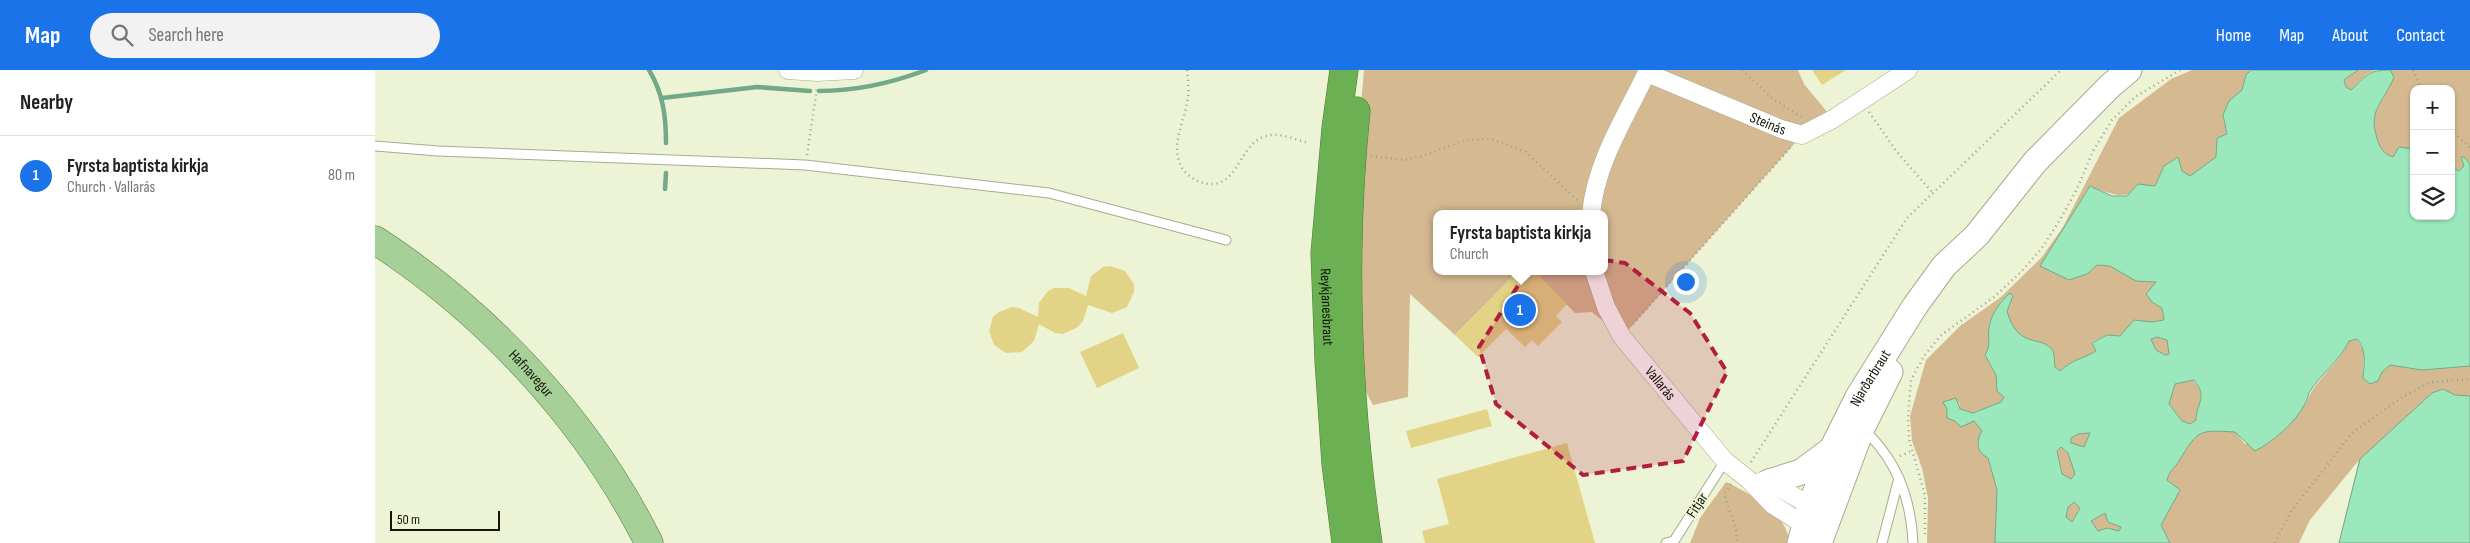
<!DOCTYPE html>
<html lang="en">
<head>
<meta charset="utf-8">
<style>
	body { margin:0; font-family:"Sofia Sans Condensed",sans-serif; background:#f2f2f2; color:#222 }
	.controls { position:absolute; right:15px; top:15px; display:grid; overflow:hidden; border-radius:10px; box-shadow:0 1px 4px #0004 }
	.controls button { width:45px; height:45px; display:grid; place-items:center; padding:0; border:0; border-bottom:1px solid #e0e0e0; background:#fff; color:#222; font:25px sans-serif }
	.scale { position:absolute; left:15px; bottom:12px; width:110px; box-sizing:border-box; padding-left:5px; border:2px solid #14160b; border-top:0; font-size:14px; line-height:18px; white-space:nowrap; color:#14160b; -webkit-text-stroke:4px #edf4d5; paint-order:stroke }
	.you { position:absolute; left:1310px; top:211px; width:18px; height:18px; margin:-12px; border:4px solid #fff; border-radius:50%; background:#1a73e8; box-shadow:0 0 0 8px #1a73e833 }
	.badge { display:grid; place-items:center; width:32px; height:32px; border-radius:50%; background:#1a73e8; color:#fff; font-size:16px; font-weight:700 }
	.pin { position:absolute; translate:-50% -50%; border:2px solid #fff; box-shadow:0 1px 5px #0006 }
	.popup { position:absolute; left:1058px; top:140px; width:175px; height:65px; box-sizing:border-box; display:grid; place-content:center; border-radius:10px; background:#fff; filter:drop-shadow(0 1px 4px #0005); font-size:16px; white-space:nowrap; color:#767676 }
	.popup b { font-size:19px; color:#222 }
	.popup::after { content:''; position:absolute; left:50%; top:100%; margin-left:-10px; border:10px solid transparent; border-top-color:#fff }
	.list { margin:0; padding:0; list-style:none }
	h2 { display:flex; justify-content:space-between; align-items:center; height:65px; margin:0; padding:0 20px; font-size:21px }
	h2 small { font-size:16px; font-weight:400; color:#767676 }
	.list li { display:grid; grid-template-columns:32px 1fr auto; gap:15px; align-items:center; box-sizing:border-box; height:80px; padding:0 20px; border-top:1px solid #e0e0e0 }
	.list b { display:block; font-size:19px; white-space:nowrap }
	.list p { margin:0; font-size:16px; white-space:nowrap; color:#767676 }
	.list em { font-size:16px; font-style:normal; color:#767676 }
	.icon { flex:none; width:28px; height:28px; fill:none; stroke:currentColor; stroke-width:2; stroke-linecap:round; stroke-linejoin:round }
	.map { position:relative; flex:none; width:2095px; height:473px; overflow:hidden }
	header { display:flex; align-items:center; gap:30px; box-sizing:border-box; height:70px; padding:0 25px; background:#1a73e8; color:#fff }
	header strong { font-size:24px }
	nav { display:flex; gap:28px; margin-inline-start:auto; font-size:18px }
	.search { width:350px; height:45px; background:#f2f2f2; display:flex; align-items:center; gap:12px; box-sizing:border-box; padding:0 18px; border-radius:28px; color:#767676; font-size:19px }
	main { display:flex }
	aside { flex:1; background:#fff }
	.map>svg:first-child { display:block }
</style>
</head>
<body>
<header>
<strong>Map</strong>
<div class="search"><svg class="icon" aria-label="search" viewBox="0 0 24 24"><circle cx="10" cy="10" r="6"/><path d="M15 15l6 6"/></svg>Search here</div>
<nav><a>Home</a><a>Map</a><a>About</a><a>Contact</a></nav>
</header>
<main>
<aside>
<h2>Nearby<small></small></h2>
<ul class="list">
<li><span class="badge">1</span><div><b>Fyrsta baptista kirkja</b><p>Church · Vallarás</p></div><em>80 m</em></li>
</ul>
</aside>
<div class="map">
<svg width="2095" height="473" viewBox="0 0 2095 473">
	<rect width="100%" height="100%" fill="#edf4d5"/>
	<!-- green -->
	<g fill="#d5b991">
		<path d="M989,0H1423L1429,14L1458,49L1427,65L1247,267L1217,242L1200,243L1159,201H1229V144H1061V201H1143L1080,265L1035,224L1033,327L998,335L974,289L973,184Z"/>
		<path d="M1817,0H1876L1871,5L1867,20L1854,31L1848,45L1852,64L1842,68L1841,87L1815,106L1807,101L1803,87L1789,96L1780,116C1749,127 1746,129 1715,116L1666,196L1694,210L1712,204L1722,195L1735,196L1761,211L1782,212L1777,232L1787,238L1789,250L1777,252L1759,250L1745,267L1732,265L1717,272L1721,281C1708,289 1696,290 1685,301L1680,297C1677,265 1667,280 1647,267C1635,260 1632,241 1628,229C1622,238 1615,247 1614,258C1613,271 1617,273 1610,285L1621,305L1622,321L1629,327L1626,332L1598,343L1585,339L1584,332L1572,339V348L1599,351L1608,361L1622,420L1620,473H1552L1553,428L1547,398L1537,371L1535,346L1551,290L1585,256L1626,227L1667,187L1688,157L1744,48L1796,9Z"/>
		<path d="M1983,0H2001L1992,4L1976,20L1971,17L1969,10Z"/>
		<path d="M2015,0H2095V94L2089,87H2086L2089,96L2084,101L2076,96V19H2039V79L2033,78L2018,87C2011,85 2007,81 2004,74C1991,40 2007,37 2019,7Z"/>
		<path d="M1782,267L1792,270L1794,283L1791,285L1781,280L1776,269Z"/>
		<path d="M1982,269L1989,282L1988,308L2003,311L2007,302L2015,295L2047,300L2095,296V473H1964L1984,390L1935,450L1924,473H1795L1786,455L1805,420L1792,410C1795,400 1799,399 1804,391C1823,359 1824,360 1860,362L1870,374L1931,334C1939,309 1964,295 1974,271Z"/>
		<path d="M1818,310C1833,328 1822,331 1821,350L1815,354L1807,351L1794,334L1799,314Z"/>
		<path d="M1715,363L1709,378L1696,373V368L1703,364Z"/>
		<path d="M1686,377L1693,383L1701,404L1695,409L1687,404L1682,381Z"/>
		<path d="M1351,412C1377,425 1410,441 1415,473H1315L1325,448Z"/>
		<path d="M1699,432L1705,437L1697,452L1690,447L1693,437Z"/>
		<path d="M1731,443L1746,457L1744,462L1723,461L1716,451Z"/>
	</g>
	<!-- water -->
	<g fill="#9be8bd" stroke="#72a988" fill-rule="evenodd">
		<path d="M1876,0H1983L1969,10L1971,17L1976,20C1992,6 1992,0 2015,0L2019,7C2007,36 1991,40 2004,74C2007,81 2011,85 2018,87L2024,77L2039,79V146H2076V96L2084,101L2089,96L2086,87H2089L2095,94V296L2047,300L2015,295L2007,302L2003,311L1995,314L1988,308C1989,295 1992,280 1982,269L1974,271C1965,291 1945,304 1934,323C1933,326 1932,331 1930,334C1920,353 1899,371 1880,381L1860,362C1824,360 1823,359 1804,391C1799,399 1795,399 1792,410L1805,420L1786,455L1795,473H1620L1622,420L1613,388C1601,382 1601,371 1607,361L1599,351L1586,357L1580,351L1572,348V339L1568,332L1581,328L1585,339L1598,343L1626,332L1629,327L1622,321L1621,305L1610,285C1617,273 1612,270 1614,258C1616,244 1625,232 1635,223L1638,226L1632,241C1643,281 1668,264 1678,281C1680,285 1679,292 1680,297L1685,301C1698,289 1706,290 1721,281L1717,273L1732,265L1745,266L1759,250L1777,252L1789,250L1787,238L1777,232L1771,224L1781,212L1761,211L1735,196L1722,195L1712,204L1694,210L1665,196L1715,116L1737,126H1752L1763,114L1780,116L1789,96L1803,87L1807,101L1815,106L1841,87L1842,68L1852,64L1848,45L1854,31L1867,20L1871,5ZM1782,267L1792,270L1794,284L1790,285L1781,280L1776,269ZM1819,310C1833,328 1822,331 1821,350L1815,354L1807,351L1794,334L1800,314ZM1715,363L1709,377L1696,373V368L1703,364ZM1686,377L1693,383L1700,404L1696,409L1687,404L1682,381ZM1699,432L1705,438L1697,452L1691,447L1693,437ZM1730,443L1733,452L1746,457L1744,461L1732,458L1723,461L1716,451Z"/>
		<path d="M2068,319L2080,325L2095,326V473H1964L1985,389L2057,323Z"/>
	</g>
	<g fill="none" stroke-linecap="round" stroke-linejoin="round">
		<!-- stream -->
		<g stroke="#72a988" stroke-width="4.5">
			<path d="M274,0C288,23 291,46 291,73"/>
			<path d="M444,21C480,21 517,13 551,0"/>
			<path d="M287,28L382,17L435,21"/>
			<path d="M290,119L291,103"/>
		</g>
	</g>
	<!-- building -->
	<g fill="#e3d387">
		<path d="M1437,0H1471L1447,15Z"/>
		<path d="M735,196L750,201L759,214V222L752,237L737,243L713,235L708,251L703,257L688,264L680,263L664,254L659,271L647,282L631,283L619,275L614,261L618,247L624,242L637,237L644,238L663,247L664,233L673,221L679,218H694L711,226L716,206L728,197Z"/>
		<path d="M1143,201H1159L1192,234L1181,246L1187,252L1163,276L1157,270L1150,277L1131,259L1103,287L1080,265Z"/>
		<path d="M748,263L764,298L722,318L705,282Z"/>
		<path d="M1112,339L1117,356L1036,378L1031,361Z"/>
		<path d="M1192,373L1220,473H1050L1047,461L1074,454L1062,409Z"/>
	</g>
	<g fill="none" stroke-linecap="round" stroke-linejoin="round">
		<defs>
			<g id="lane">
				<path d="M0,76L63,81L430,95L674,123L851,170"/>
				<path d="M1489,360C1522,390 1536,429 1538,473"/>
				<path d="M1291,473L1299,471L1350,391"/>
				<path d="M1507,473L1524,408"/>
			</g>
			<g id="street">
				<path d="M413,0L442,2L479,0"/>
				<path id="s1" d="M1272,3L1406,59L1427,65L1458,49L1533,0"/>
				<path d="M1216,144C1221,91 1251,47 1273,0"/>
				<path id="s2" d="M1219,201L1231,237L1247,267L1350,391L1374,410L1398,435L1439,461"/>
				<path d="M1387,411L1394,412L1445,441"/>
			</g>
			<g id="secondary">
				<path d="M1394,412L1426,402L1457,379"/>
				<path id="s3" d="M1425,473L1435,437L1457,379L1483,327L1540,236L1569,196L1602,165L1660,92L1735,16L1754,0"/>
				<path d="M1444,473L1487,358L1515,302"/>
			</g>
			<g id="primary">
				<path id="s4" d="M0,170C114,244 213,351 274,473"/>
			</g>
			<g id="highway">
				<path id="s5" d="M969,0L961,58L950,183L954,291L961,394L971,473"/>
				<path d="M981,41C966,185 972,330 993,473"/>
			</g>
		</defs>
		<!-- lane casing -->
		<use href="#lane" stroke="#a6ad8f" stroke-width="11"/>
		<!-- street casing -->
		<use href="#street" stroke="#a6ad8f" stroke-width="19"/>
		<!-- secondary casing -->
		<use href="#secondary" stroke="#a6ad8f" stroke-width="27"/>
		<!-- primary casing -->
		<use href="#primary" stroke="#4d7b3a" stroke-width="29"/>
		<!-- highway casing -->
		<use href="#highway" stroke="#4d7b3a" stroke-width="29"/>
		<!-- path -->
		<g stroke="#9ca28a" stroke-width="2.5" stroke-dasharray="1 4" stroke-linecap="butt">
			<path d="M812,0C813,9 814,18 813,27C811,47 797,71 804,91C807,101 815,108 825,112C863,124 862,77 888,67C903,61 919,69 933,73"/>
			<path d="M1367,0L1397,28L1426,47"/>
			<path d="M2038,0L2046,19"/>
			<path d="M1494,42L1522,82L1557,122"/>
			<path d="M2076,59L2095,78"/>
			<path d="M432,85L442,18"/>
			<path d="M996,86L1029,90L1048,86L1090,70L1116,69L1151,82L1203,131"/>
			<path d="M1258,254L1416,77"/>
			<path d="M1525,386L1537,381"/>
			<path d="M1376,392L1532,148L1686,0"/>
			<path d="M1356,414L1349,424L1361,460L1362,473"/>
			<path d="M1550,464V425L1534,369L1533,347L1536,310L1549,286L1565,266L1619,227L1646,202L1667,178L1686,148L1702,119L1718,81L1737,50L1760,27L1805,0"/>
			<path d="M1900,473L1915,443L1977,363L2029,326L2056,312L2095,309"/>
		</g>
		<!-- lane -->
		<use href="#lane" stroke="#fff" stroke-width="9"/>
		<!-- street -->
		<use href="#street" stroke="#fff" stroke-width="18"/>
		<!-- secondary -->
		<use href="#secondary" stroke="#fff" stroke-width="25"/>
		<!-- primary -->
		<use href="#primary" stroke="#a6d098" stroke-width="28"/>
		<!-- highway -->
		<use href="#highway" stroke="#6bb153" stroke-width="28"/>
	</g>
	<!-- marked area -->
	<path fill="#b11e3e" fill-opacity="0.2" stroke="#b11e3e" stroke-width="4" stroke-dasharray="10 6" stroke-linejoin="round" d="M1165,181L1250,193L1315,243L1352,302L1308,391L1208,405L1121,334L1104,277Z"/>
	<g text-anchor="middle" stroke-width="4" stroke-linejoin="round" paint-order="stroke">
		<!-- street labels -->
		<g font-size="15" fill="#14160b" stroke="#edf4d5">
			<text dy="5" stroke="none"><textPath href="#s1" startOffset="131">Steinás</textPath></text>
			<text dy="5" stroke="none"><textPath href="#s5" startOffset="238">Reykjanesbraut</textPath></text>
			<text dy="5" stroke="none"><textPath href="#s4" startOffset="206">Hafnavegur</textPath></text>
			<text dy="5" stroke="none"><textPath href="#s3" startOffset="180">Njarðarbraut</textPath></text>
			<text dy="5" stroke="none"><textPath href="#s2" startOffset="132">Vallarás</textPath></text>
			<text transform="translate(1322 435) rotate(-57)" y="5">Fitjar</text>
		</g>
	</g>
</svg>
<div class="controls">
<button>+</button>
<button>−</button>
<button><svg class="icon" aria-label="layers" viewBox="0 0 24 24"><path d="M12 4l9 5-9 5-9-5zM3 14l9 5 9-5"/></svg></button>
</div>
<div class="scale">50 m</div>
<div class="you"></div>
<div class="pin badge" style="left:1145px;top:240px">1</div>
<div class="popup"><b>Fyrsta baptista kirkja</b>Church</div>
</div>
</main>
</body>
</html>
